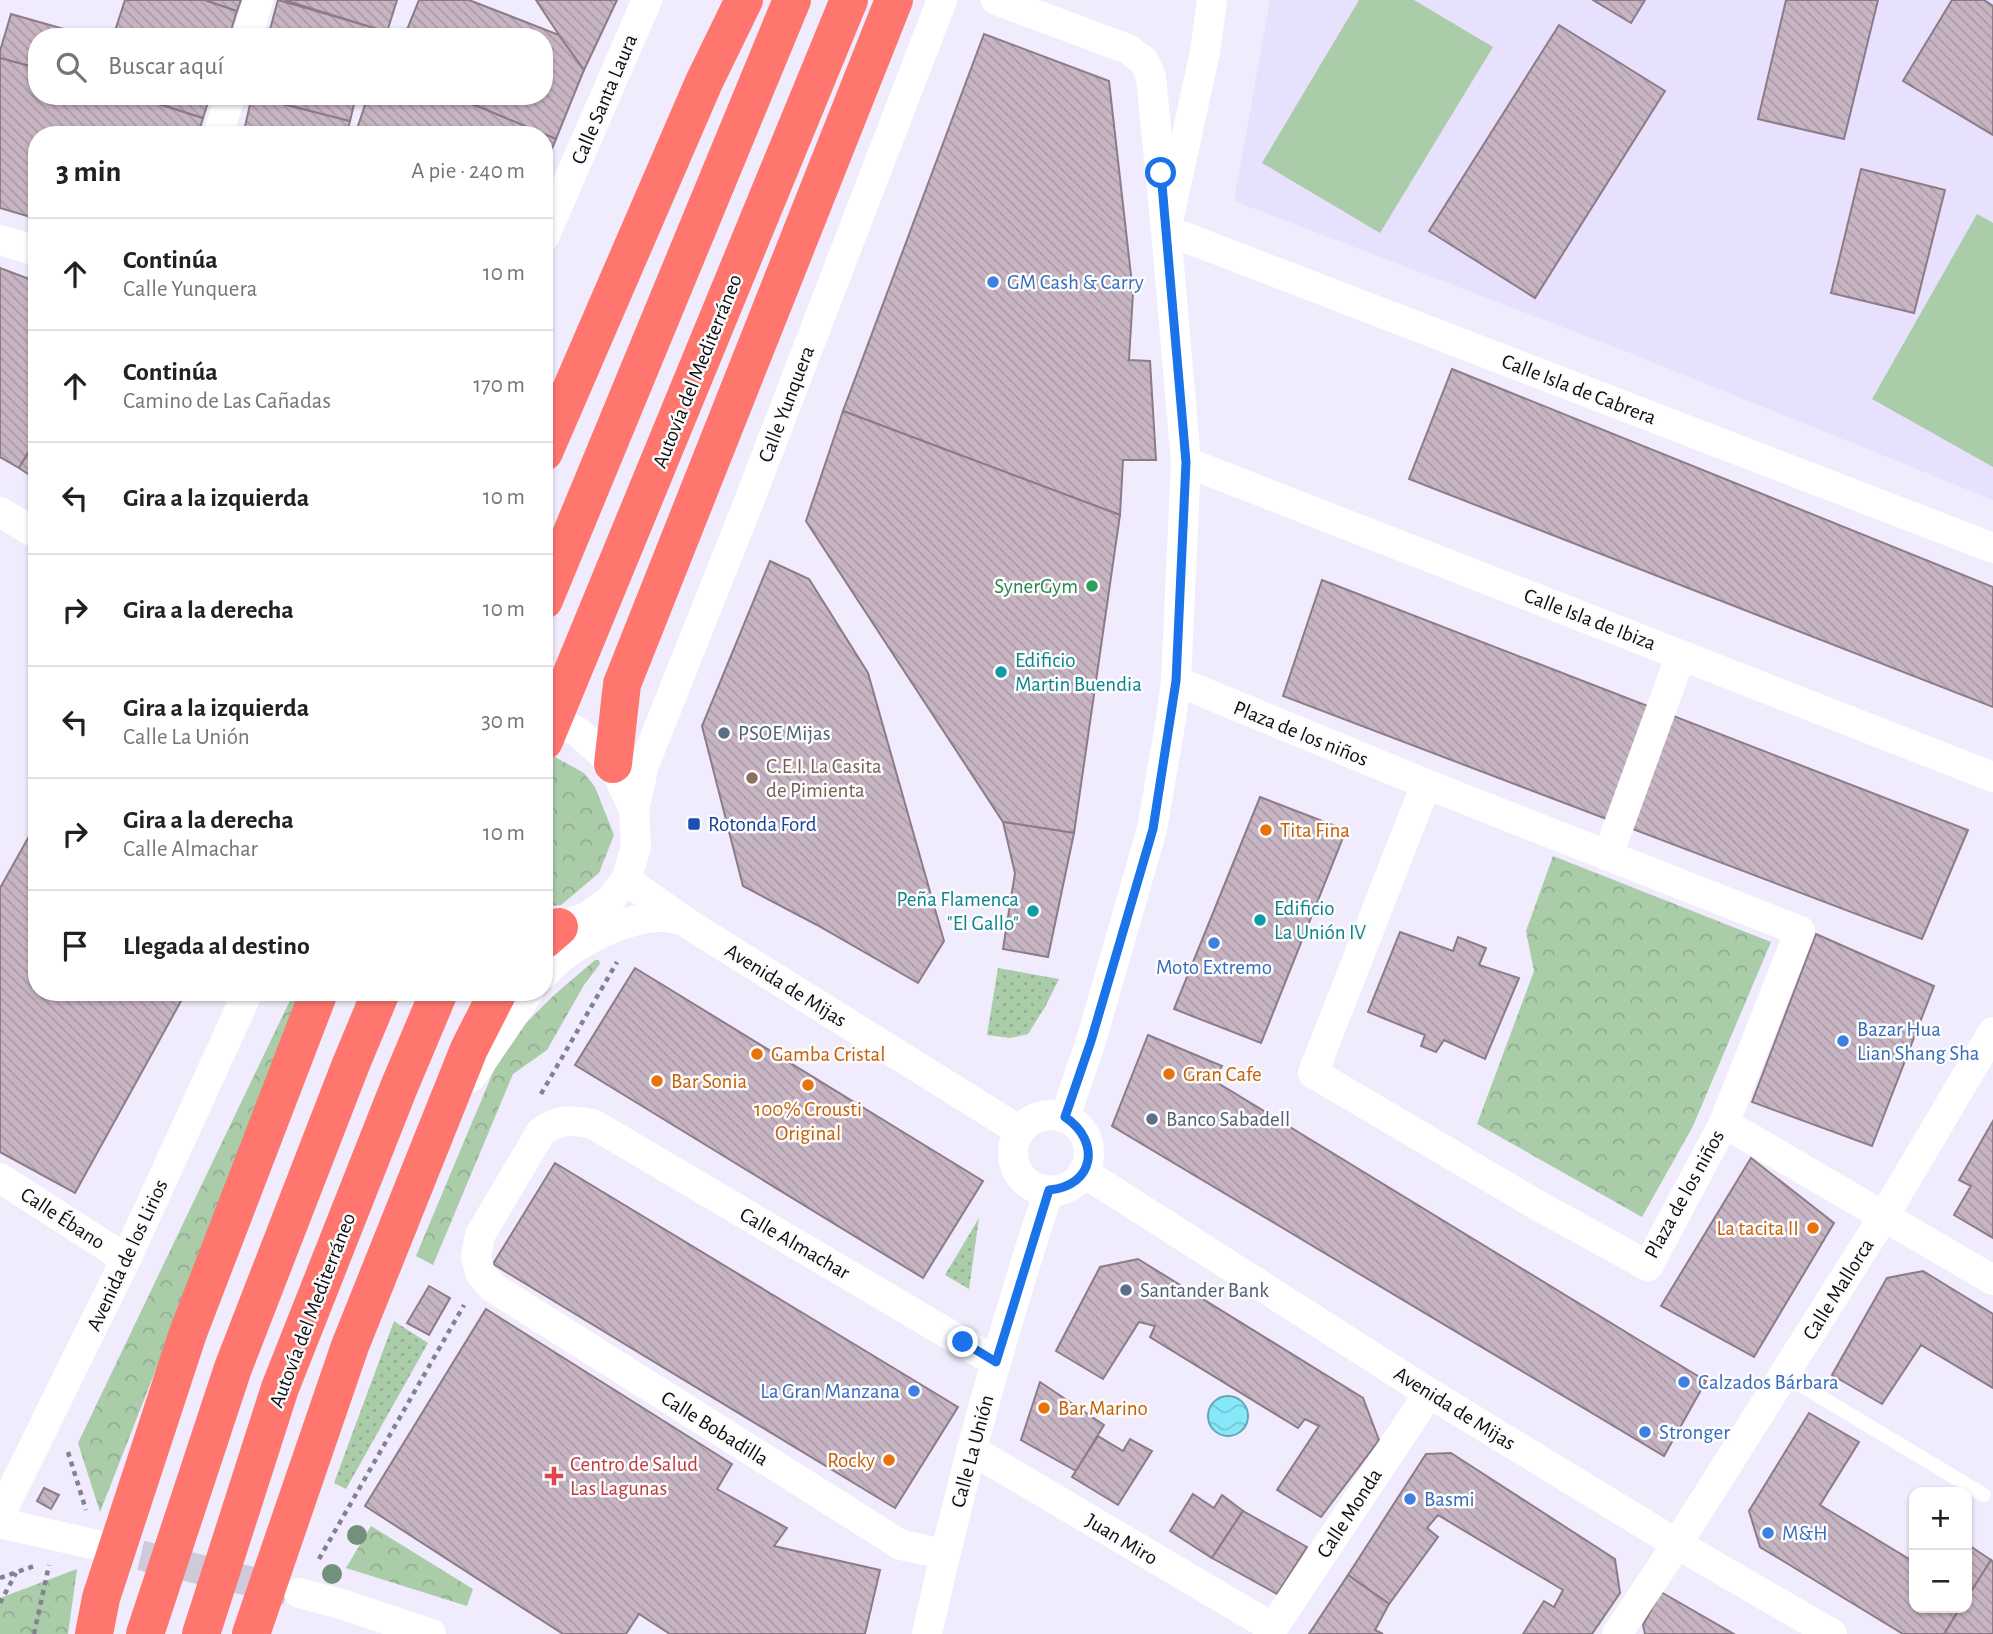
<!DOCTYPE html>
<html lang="es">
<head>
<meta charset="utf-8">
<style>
	body { margin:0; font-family:"Alegreya Sans",sans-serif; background:#f2f2f2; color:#202124 }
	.controls { position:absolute; right:21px; bottom:21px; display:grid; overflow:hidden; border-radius:14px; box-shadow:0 2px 5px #0004 }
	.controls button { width:63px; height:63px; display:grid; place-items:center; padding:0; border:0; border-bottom:2px solid #e0e0e0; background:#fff; color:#202124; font:35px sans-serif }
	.stop { position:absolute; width:21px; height:21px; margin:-16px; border:5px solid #1a73e8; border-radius:50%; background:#fff }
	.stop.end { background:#1a73e8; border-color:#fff; box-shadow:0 2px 7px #0008 }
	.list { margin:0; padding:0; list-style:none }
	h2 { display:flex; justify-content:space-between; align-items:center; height:91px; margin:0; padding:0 28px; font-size:30px }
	h2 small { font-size:23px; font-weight:400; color:#757577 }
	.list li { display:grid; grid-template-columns:46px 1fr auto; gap:21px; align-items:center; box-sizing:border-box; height:112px; padding:0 28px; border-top:2px solid #e0e0e0 }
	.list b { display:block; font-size:26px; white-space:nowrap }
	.list p { margin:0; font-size:23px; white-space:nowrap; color:#757577 }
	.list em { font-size:23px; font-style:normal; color:#757577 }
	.icon { flex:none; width:38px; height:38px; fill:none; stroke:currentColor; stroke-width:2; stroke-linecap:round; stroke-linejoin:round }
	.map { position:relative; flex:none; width:1993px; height:1634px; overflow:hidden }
	.search { position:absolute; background:#fff; box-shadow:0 2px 5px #0004; left:28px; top:28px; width:525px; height:77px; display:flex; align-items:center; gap:18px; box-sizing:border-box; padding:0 24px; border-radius:28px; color:#757577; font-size:26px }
	.panel { position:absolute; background:#fff; box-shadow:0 2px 5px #0004; left:28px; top:126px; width:525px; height:875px; border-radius:28px }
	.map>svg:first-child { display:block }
</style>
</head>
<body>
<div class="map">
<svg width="1993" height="1634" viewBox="0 0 1993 1634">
	<defs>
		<pattern id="grass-dots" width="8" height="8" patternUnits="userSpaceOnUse" patternTransform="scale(1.75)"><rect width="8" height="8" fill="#aacca9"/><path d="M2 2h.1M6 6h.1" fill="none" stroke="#91ae91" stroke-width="1.8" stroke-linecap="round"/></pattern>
		<pattern id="park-crowns" width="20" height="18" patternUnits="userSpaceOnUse" patternTransform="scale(1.75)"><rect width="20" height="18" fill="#aacca9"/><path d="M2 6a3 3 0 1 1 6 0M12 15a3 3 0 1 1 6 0" fill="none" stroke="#91ae91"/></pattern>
		<pattern id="water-waves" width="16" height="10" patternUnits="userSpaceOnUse" patternTransform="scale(1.75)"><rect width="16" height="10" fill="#87e8f9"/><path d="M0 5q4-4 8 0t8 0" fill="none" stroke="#73c6d5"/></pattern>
		<pattern id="building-back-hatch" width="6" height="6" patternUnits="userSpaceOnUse" patternTransform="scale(1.75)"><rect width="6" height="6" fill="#c8b5c3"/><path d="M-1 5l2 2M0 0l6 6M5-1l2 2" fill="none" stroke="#ab9aa7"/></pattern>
	</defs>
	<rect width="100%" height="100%" fill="#f0ecfd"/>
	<!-- built -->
	<path fill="#e8e1fe" d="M1270,0H1993V500L1630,353L1234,201Z"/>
	<!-- grass -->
	<g fill="url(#grass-dots)">
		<path d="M998,968L1059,979L1045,1007L1028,1034L1010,1038L987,1035Z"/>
		<path d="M979,1218L969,1289L945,1275Z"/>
		<path d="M394,1321L428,1343L346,1489L334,1483Z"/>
	</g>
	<!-- park -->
	<g fill="url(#park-crowns)">
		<path d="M544,751L584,773L595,787L614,835L599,873L561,905L544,907Z"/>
		<path d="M1553,856L1771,942L1693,1126L1642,1217L1477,1124L1534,971L1526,931Z"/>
		<path d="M595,960H599L600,964L584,985L547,1050L513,1074L433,1265L416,1256L494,1070L515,1034L553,996Z"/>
		<path d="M294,992H304L100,1512L78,1443Z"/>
		<path d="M371,1526L473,1589L467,1606L346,1568Z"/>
		<path d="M77,1569L68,1634H0V1598Z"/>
	</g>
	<!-- pitch -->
	<g fill="#aacca9">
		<path d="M1359,0H1414L1493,47L1380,233L1262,163Z"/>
		<path d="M1977,214L1993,223V467L1872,399Z"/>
	</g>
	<!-- water -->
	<circle fill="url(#water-waves)" stroke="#62a6b4" stroke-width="2" cx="1228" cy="1416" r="20"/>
	<!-- building -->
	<g fill="url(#building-back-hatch)" stroke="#8d7b88" stroke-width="2">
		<path d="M125,0H205L237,11L229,37H113Z"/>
		<path d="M205,0H241L237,11Z"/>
		<path d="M278,0L375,28L372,37H268Z"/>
		<path d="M284,0H397L387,32Z"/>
		<path d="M419,0H469L559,35L584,70L556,139L453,96H544V37H404Z"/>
		<path d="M536,0H617L584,70L559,35Z"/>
		<path d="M1593,0H1645L1631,23Z"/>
		<path d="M1786,0H1878L1844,139L1758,119Z"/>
		<path d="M1952,0H1984L1993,6V135L1903,81Z"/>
		<path d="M11,14L92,37H37V68L0,58V51Z"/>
		<path d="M1559,25L1665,91L1535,298L1429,231Z"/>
		<path d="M984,34L1109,81L1133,293L1129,360L1150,361L1156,460H1123L1120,515L843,411Z"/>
		<path d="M0,58L37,68V96H134L203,118L198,135H37V219L0,208Z"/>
		<path d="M134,96H210L203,118Z"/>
		<path d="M252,96L350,121L346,135H243Z"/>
		<path d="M252,96H356L350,121Z"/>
		<path d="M368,96H453L556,139L544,168V135H355Z"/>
		<path d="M1861,169L1945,190L1914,313L1831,293Z"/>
		<path d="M0,268L37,282V438L19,468L0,457Z"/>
		<path d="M1452,369L1993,587V707L1409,479Z"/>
		<path d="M843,411L1120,515L1074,833L1003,822L806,521Z"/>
		<path d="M37,438V480L19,468Z"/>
		<path d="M770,561L809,579L868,673L944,941L918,983L817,925L743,886L702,726Z"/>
		<path d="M1322,580L1968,830L1922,939L1283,696Z"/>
		<path d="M1260,797L1346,830L1261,1043L1174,1009Z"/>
		<path d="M37,822V992H186L75,1193L0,1152V888Z"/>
		<path d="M1003,822L1074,833L1048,957L1003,949L1015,873Z"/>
		<path d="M1400,932L1453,951L1458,937L1486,948L1479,965L1519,978L1485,1059L1444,1040L1436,1052L1421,1046L1425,1035L1368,1012Z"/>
		<path d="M1816,934L1934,986L1872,1146L1752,1102Z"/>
		<path d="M635,968L983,1181L923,1278L575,1065Z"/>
		<path d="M1148,1035L1222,1066L1213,1080L1706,1381L1664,1456L1112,1126Z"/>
		<path d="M1993,1121V1238L1954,1215L1971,1186L1959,1180Z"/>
		<path d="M1751,1158L1834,1223L1754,1357L1661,1306Z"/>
		<path d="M555,1163L958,1407L895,1508L493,1264Z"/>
		<path d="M1138,1259L1363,1398L1379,1440L1321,1517L1277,1490L1319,1426L1305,1419L1298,1428L1150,1337L1155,1326L1139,1322L1103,1379L1056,1351L1100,1267Z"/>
		<path d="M1923,1271L1993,1314V1388L1921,1345L1882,1404L1832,1375L1887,1278Z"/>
		<path d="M429,1286L450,1298L429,1335L407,1323Z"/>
		<path d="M486,1309L732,1464L717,1489L787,1528L774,1546L880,1570L865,1634H670L639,1614L626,1634H563L365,1506Z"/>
		<path d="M1040,1382L1104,1425L1076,1471L1021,1440Z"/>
		<path d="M1809,1413L1859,1442L1820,1505L1914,1562V1608H1960L1944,1634H1903L1760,1547L1749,1511Z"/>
		<path d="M1098,1436L1123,1451L1130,1439L1152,1451L1118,1505L1072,1477Z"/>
		<path d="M1451,1453L1615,1559L1620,1593L1592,1634H1523L1544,1601L1554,1607L1563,1590L1438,1515L1427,1528L1438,1537L1389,1604L1348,1575L1426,1454Z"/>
		<path d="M44,1488L59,1495L51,1509L37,1501Z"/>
		<path d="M1193,1494L1214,1508L1222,1495L1243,1511L1212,1558L1170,1531Z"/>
		<path d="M1243,1511L1307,1547L1277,1594L1212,1558Z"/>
		<path d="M1967,1544L1991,1560L1967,1598Z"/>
		<path d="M1991,1560L1993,1562V1634H1944L1960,1608H1967V1598Z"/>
		<path d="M1348,1575L1389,1604L1375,1630L1383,1634H1309Z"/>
		<path d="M1661,1592L1734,1634H1645L1643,1625Z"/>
	</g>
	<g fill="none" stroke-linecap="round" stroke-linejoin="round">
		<!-- street-tunnel -->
		<path stroke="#cecada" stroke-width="30" stroke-dasharray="30 15" stroke-linecap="butt" d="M97,1545L287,1590"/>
		<!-- path -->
		<g stroke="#85828f" stroke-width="4.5" stroke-dasharray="5 5" stroke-linecap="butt">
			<path d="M541,1094L617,962"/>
			<path d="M68,1452L86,1510"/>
			<path d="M319,1559L464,1305"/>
			<path d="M0,1578L37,1565"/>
			<path d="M0,1603L16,1573"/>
			<path d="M34,1634L49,1565"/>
		</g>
		<!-- lane -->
		<path stroke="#fff" stroke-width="14" d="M1784,1375L1984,1495"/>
		<!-- street -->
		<g stroke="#fff" stroke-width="30">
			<path d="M996,0L1128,49L1144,61L1151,77L1166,230L1993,548"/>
			<path d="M247,37L258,0"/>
			<path d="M218,135L230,96"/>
			<path d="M544,237L647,0"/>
			<path d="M0,240L37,251"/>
			<path d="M1186,462L1993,777"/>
			<path d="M0,512L37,534"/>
			<path d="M1176,681L1426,784L1800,931L1724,1123L1648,1266L1537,1205L1313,1073L1426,784"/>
			<path d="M544,714L578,732L613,764L634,810L636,847L626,880L610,900L587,917L559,927L544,926"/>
			<path d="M634,810L644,765L744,514L942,0"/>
			<path d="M1608,855L1681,655"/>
			<path d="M626,880L690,925L1020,1131"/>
			<path d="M544,974C568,946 619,920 656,917C665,916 675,919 683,920"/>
			<path d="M471,1077L529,992"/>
			<circle cx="1051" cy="1153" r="38"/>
			<path d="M1065,1117L1091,1041L1152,829L1171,719L1176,681L1186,462L1166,230L1205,52L1212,0"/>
			<path d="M1724,1123L1993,1280"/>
			<path d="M1083,1172L1429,1393L1677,1544L1832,1634"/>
			<path d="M0,1178L126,1259"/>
			<path d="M972,1450L1273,1628"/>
			<path d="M0,1515L126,1259L248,992"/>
			<path d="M0,1523L97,1545"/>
			<path d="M944,1554L901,1545L492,1287L480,1273L476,1257L480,1235L541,1132C561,1118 570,1120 593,1124L996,1362"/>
			<path d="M299,1593L341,1604L431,1634"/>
			<path d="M927,1634C960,1484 1001,1336 1049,1190"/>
			<path d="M1269,1634L1429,1393"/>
			<path d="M1617,1634L1677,1544L1884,1216L1993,1032"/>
		</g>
		<!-- highway -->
		<g stroke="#fe766d" stroke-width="38">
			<path d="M544,452L704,82L744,0"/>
			<path d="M544,600L792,0"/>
			<path d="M544,741L849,0"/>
			<path d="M613,764L622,684L894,0"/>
			<path d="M544,940L559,927"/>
			<path d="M94,1634L101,1598L188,1333L319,992"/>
			<path d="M145,1634L233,1368L351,1064L381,992"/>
			<path d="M201,1634L280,1388L399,1087L439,992"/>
			<path d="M251,1634L350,1346L469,1049L498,992"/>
		</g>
	</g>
	<!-- trees -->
	<g fill="#72907b">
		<circle cx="357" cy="1535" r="10"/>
		<circle cx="332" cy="1574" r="10"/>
	</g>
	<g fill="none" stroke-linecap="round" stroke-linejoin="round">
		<!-- route -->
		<path stroke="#1a73e8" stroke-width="9" d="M963,1342L996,1362L1049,1190C1095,1186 1101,1141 1065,1117L1091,1041L1153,829L1176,681L1186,462L1161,173"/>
	</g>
	<!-- markers -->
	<g fill="#3f7fe0" stroke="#fcfcfc" stroke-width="2.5">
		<circle cx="993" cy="282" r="7"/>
		<circle cx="1214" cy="943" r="7"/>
		<circle cx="1843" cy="1041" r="7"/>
		<circle cx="1684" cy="1382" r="7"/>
		<circle cx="914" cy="1391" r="7"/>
		<circle cx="1645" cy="1432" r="7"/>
		<circle cx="1410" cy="1499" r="7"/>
		<circle cx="1768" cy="1533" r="7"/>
	</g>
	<circle fill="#2e9e5b" stroke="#fcfcfc" stroke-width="2.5" cx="1092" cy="586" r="7"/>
	<g fill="#0f9aa8" stroke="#fcfcfc" stroke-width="2.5">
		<circle cx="1001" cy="672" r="7"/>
		<circle cx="1033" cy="911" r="7"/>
		<circle cx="1260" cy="920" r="7"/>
	</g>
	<g fill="#5c6f8a" stroke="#fcfcfc" stroke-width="2.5">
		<circle cx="724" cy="733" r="7"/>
		<circle cx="1152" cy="1119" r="7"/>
		<circle cx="1126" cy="1290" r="7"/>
	</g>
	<circle fill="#8d6e63" stroke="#fcfcfc" stroke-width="2.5" cx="752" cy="778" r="7"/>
	<rect fill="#1a4fb4" stroke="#fcfcfc" stroke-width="2.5" x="687" y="817" width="14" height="14" rx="3.5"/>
	<g fill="#e8710a" stroke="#fcfcfc" stroke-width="2.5">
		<circle cx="1266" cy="830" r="7"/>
		<circle cx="757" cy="1054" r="7"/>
		<circle cx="1169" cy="1074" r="7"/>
		<circle cx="657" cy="1081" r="7"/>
		<circle cx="808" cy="1085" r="7"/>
		<circle cx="1813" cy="1228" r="7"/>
		<circle cx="1044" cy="1408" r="7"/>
		<circle cx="889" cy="1460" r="7"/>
	</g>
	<path fill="#e0444e" stroke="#fcfcfc" stroke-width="2.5" d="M550.5 1465.5h7v7h7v7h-7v7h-7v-7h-7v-7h7z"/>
	<g text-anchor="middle" stroke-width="5" stroke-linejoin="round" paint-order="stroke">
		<!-- street labels -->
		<g font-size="21" fill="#0d0c13" stroke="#fcfcfc">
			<text transform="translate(604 99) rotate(-67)" y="7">Calle Santa Laura</text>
			<text transform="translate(697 371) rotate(-68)" y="7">Autovía del Mediterráneo</text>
			<text transform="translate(1579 389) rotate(21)" y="7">Calle Isla de Cabrera</text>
			<text transform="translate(786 404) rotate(-69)" y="7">Calle Yunquera</text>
			<text transform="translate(1590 619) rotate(21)" y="7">Calle Isla de Ibiza</text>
			<text transform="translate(1301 733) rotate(22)" y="7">Plaza de los niños</text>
			<text transform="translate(786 985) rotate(32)" y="7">Avenida de Mijas</text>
			<text transform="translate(1684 1194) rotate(-61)" y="7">Plaza de los niños</text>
			<text transform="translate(63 1218) rotate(33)" y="7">Calle Ébano</text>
			<text transform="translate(795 1243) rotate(30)" y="7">Calle Almachar</text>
			<text transform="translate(127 1255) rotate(-65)" y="7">Avenida de los Lirios</text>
			<text transform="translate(1838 1289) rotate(-58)" y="7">Calle Mallorca</text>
			<text transform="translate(312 1310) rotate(-69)" y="7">Autovía del Mediterráneo</text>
			<text transform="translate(1455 1408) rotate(32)" y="7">Avenida de Mijas</text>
			<text transform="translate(715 1428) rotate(32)" y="7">Calle Bobadilla</text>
			<text transform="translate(972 1451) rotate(-75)" y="7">Calle La Unión</text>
			<text transform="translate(1349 1513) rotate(-57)" y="7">Calle Monda</text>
			<text transform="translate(1122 1539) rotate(31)" y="7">Juan Miro</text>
		</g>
		<!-- shop labels -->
		<g font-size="21" fill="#366cbe" stroke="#fcfcfc" text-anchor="start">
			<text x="1007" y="289">GM Cash &amp; Carry</text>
			<text x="1214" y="974" text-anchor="middle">Moto Extremo</text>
			<text x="1857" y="1036">Bazar Hua<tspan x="1857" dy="24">Lian Shang Sha</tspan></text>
			<text x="1698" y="1389">Calzados Bárbara</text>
			<text x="900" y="1398" text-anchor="end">La Gran Manzana</text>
			<text x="1659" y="1439">Stronger</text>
			<text x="1424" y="1506">Basmi</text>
			<text x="1782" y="1540">M&amp;H</text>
		</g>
		<!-- leisure labels -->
		<g font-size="21" fill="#27864d" stroke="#fcfcfc" text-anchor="end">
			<text x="1078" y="593">SynerGym</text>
		</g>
		<!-- culture labels -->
		<g font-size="21" fill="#0d838f" stroke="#fcfcfc" text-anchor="start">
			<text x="1015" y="667">Edificio<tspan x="1015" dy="24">Martin Buendia</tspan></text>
			<text x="1019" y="906" text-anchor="end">Peña Flamenca<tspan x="1019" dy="24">"El Gallo"</tspan></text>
			<text x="1274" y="915">Edificio<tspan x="1274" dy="24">La Unión IV</tspan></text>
		</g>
		<!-- service labels -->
		<g font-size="21" fill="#4e5e75" stroke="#fcfcfc" text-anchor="start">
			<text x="738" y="740">PSOE Mijas</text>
			<text x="1166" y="1126">Banco Sabadell</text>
			<text x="1140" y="1297">Santander Bank</text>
		</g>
		<!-- education labels -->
		<g font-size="21" fill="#785e54" stroke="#fcfcfc" text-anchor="start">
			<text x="766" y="773">C.E.I. La Casita<tspan x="766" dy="24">de Pimienta</tspan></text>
		</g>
		<!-- transit labels -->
		<g font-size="21" fill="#164399" stroke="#fcfcfc" text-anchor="start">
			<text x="708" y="831">Rotonda Ford</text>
		</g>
		<!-- food labels -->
		<g font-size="21" fill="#c56008" stroke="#fcfcfc" text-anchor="start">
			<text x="1280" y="837">Tita Fina</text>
			<text x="771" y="1061">Gamba Cristal</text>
			<text x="1183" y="1081">Gran Cafe</text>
			<text x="671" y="1088">Bar Sonia</text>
			<text x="808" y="1116" text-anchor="middle">100% Crousti<tspan x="808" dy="24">Original</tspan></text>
			<text x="1799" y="1235" text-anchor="end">La tacita II</text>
			<text x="1058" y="1415">Bar Marino</text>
			<text x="875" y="1467" text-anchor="end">Rocky</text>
		</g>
		<!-- health labels -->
		<g font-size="21" fill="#be3a42" stroke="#fcfcfc" text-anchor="start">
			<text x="570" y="1471">Centro de Salud<tspan x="570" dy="24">Las Lagunas</tspan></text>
		</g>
	</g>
</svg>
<div class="controls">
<button>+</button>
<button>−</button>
</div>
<div class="stop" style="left:1161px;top:173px"></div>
<div class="stop end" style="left:963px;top:1342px"></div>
<div class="search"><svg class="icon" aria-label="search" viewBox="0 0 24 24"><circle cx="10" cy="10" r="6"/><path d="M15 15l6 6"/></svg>Buscar aquí</div>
<section class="panel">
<h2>3 min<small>A pie · 240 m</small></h2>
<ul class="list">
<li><svg class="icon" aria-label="ahead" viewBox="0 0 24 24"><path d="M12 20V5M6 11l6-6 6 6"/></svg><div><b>Continúa</b><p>Calle Yunquera</p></div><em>10 m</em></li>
<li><svg class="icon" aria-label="ahead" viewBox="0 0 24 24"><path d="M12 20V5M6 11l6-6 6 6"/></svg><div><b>Continúa</b><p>Camino de Las Cañadas</p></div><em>170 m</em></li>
<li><svg class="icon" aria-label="left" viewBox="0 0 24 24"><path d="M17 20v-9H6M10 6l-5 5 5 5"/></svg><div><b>Gira a la izquierda</b></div><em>10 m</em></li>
<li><svg class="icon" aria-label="right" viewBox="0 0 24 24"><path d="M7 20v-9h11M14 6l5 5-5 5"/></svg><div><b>Gira a la derecha</b></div><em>10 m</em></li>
<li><svg class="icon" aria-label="left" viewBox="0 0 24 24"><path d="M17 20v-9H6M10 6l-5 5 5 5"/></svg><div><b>Gira a la izquierda</b><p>Calle La Unión</p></div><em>30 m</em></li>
<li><svg class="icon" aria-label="right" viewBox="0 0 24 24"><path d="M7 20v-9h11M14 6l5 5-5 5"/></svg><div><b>Gira a la derecha</b><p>Calle Almachar</p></div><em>10 m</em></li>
<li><svg class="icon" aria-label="arrive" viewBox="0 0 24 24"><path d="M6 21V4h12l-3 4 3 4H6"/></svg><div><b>Llegada al destino</b></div></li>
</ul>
</section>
</div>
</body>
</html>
